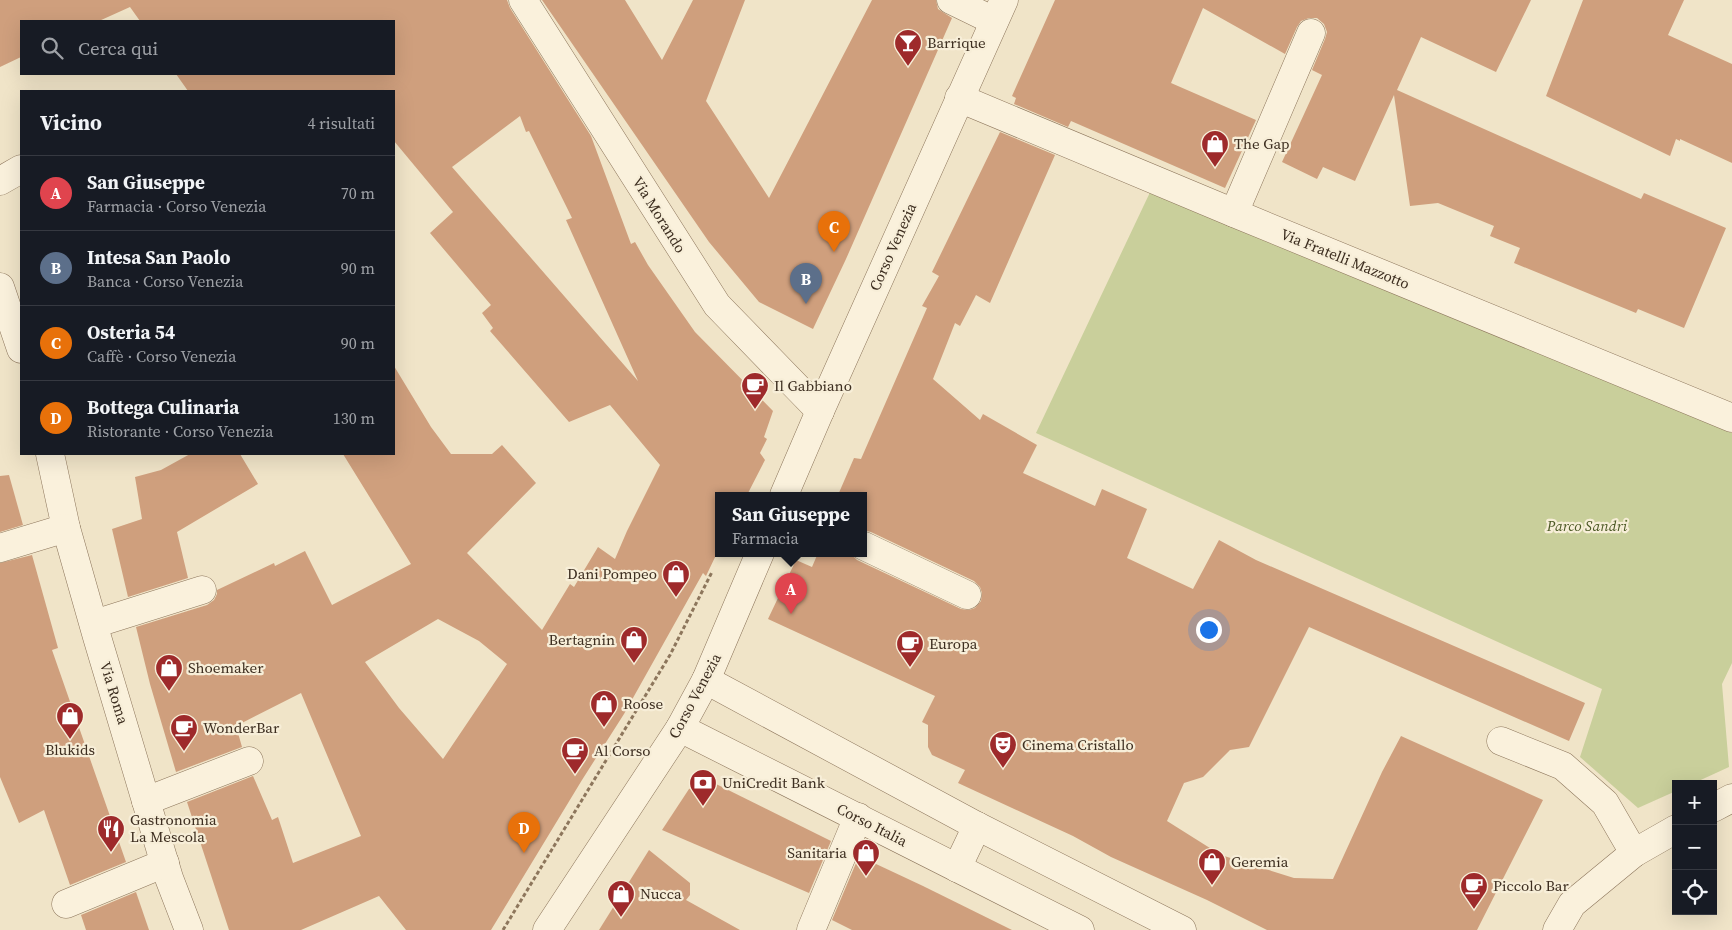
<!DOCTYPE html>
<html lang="it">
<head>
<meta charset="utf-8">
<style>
	body { margin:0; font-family:"Source Serif 4",serif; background:#242831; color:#f1f3f6 }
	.controls { position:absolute; right:15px; bottom:15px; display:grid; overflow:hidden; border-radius:0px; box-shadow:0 5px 20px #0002 }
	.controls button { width:45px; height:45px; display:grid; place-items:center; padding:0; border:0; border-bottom:1px solid #363941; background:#171b24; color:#f1f3f6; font:25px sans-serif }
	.you { position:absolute; left:1208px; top:629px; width:18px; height:18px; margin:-12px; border:4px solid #fff; border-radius:50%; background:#1a73e8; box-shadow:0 0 0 8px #1a73e833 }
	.badge { display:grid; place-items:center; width:32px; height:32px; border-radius:50%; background:#cc999b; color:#fff; font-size:16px; font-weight:700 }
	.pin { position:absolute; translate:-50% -41px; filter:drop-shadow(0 1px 2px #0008) }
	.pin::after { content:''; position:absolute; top:26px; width:18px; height:15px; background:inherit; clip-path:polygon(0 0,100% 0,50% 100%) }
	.popup { position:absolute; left:715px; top:492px; width:152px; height:65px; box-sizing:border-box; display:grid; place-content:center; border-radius:0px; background:#171b24; filter:drop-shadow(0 1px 4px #0005); font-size:16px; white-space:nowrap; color:#9ea1a6 }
	.popup b { font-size:19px; color:#f1f3f6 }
	.popup::after { content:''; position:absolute; left:50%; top:100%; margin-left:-10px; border:10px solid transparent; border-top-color:#171b24 }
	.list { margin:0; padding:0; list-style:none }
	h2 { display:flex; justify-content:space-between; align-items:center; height:65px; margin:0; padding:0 20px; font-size:21px }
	h2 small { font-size:16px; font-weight:400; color:#9ea1a6 }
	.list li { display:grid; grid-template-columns:32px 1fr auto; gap:15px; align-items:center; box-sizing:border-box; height:75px; padding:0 20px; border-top:1px solid #363941 }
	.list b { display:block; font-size:19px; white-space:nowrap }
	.list p { margin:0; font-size:16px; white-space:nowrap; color:#9ea1a6 }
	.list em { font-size:16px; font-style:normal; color:#9ea1a6 }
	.icon { flex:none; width:28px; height:28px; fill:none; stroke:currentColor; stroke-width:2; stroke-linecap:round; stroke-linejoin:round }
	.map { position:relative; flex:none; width:1732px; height:930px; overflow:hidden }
	.search { position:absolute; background:#171b24; box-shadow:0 5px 20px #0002; left:20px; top:20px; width:375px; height:55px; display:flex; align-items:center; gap:12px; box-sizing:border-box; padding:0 18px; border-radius:0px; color:#9ea1a6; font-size:19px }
	.panel { position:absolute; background:#171b24; box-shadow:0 5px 20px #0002; left:20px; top:90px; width:375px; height:365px; border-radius:0px }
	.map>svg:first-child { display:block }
</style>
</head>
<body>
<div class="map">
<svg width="1732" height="930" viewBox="0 0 1732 930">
	<rect width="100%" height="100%" fill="#f0e4c8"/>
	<!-- green -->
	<path fill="#c9cf9b" d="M1153,186L1732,433V663L1722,684L1729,767L1692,784H1676V791L1638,808L1580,757L1602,689L1036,433Z"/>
	<!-- building -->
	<g fill="#cf9f7d" fill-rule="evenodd">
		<path d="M0,0H507L510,8L591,136L631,244L635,242L648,265L695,332L773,411L764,437L767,439L760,453L765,460L747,495H718V551L706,576L703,573L624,714L582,780L491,930H406L379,896L301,930H229L187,802L253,776L272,820L278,817L293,863L361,836L301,693L236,726L242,747L176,772L150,684L136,627L207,605L214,600L217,594V590L274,563L275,566L305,551L332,605L411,564L343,454H394V366L431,427L451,454H492L502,445L536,483L467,553L542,630L570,584L574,587L598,547L615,559L627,531L660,465L610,405L569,422L490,331L493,328L482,313L491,305L430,233L453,212L394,141V91H188L176,74H394V21H140L130,7L99,21H21V57L0,67ZM520,116L526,132L529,131L572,218L566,220L638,381L452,167ZM438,619L479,641L507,664L443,759L399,708L365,662Z"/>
		<path d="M542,0H625L662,60L693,0H745L706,101L769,198L872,0H936L938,9L952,18L846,259L813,329L759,302L709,242Z"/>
		<path d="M1055,0H1531L1496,72L1421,37L1397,90L1641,199L1644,193L1726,228L1684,328L1638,309L1636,313L1514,263L1520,248L1490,236L1494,226L1438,203L1410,206L1394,95L1355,181L1323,167L1317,179L1282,162L1322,75L1312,70L1325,39L1327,32L1324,24L1317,18H1309L1301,21L1297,27L1285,54L1203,8L1171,83L1256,120L1225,188L1071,121L1068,127L1014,104L1016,98L1012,96Z"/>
		<path d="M1583,0H1684L1668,35L1732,64V163L1680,139V141L1676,139L1670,156L1546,96Z"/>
		<path d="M1000,132L1055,155L990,303L976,295L960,326L955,323L933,379L980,420L983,414L1037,445L1023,473L1095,506L1102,489L1147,509L1127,558L1193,589L1219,540L1256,560L1585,703L1569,741L1309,627L1249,747L1230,750L1203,777L1184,783L1167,821L1221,855L1294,878L1333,879L1382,772L1401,736L1543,800L1477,930H1267L1207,900L1111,857L1073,836L958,783L965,770L932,755L928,747V725L922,722L935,696L768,619L796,560L812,567L818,553H850L857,560L961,609L969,610L975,608L981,601L982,593L980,587L974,581L871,532L864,530V495H838L854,458L861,459L927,308L922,306L939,276L932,272Z"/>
		<path d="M190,454H240L258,484L177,532L188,578L128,597L112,529L142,519L135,477L161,470Z"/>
		<path d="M9,475L23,525L0,532V476Z"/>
		<path d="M32,555L58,648L52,650L126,862L70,885L44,810L19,823L0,777V563Z"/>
		<path d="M710,781L831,841L809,893L662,830L689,789Z"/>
		<path d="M649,850L690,883V895L686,900L740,930H599Z"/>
		<path d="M859,856L923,886L1012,930H852L832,920Z"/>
		<path d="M136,892L149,930H86L81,915Z"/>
	</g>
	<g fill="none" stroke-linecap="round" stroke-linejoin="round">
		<defs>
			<g id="minor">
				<path d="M523,0L717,305L820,411"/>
				<path d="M951,0L994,21"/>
				<path d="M959,98L1234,213L1732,418"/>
				<path d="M0,181L21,169"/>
				<path d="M1234,213L1311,33"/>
				<path d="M0,287L21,349"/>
				<path d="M50,454L66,528L97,637L169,878L189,930"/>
				<path d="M784,495L820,411L1004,0"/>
				<path d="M864,546L967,595"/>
				<path d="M0,548L66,528"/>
				<path d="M94,624L202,590"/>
				<path d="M706,680L977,826L1182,930"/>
				<path d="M680,728L1080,930"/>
				<path d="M1501,741L1563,766L1605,803L1634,853"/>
				<path d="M146,801L249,761"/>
				<path d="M1713,808L1732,798"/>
				<path d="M957,868L977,826"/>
				<path d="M66,904L165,863"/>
				<path d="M547,930L680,728L706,680L760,553"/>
				<path d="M811,930L858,817"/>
				<path d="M1557,930L1572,904L1634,853L1676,829"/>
			</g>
		</defs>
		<!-- minor casing -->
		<use href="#minor" stroke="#8d765c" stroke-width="29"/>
		<!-- path -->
		<path stroke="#8d765c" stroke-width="3" stroke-dasharray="4 2.5" stroke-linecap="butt" d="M503,930L670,655L712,572"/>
		<!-- minor -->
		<use href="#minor" stroke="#faf1dc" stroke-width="28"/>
	</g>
	<!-- icons -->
	<defs>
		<symbol id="bar-pin" viewBox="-11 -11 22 30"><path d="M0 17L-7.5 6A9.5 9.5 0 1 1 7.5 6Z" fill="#9e2a2b" stroke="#f7eed8"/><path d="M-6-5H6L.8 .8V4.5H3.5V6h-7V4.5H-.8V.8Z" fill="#fff"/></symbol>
		<symbol id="shop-pin" viewBox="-11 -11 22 30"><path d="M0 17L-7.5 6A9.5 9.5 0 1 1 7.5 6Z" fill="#9e2a2b" stroke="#f7eed8"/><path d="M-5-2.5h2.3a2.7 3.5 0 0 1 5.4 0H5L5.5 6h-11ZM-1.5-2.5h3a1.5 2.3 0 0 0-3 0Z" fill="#fff"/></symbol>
		<symbol id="cafe-pin" viewBox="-11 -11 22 30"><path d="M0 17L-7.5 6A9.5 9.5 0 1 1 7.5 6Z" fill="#9e2a2b" stroke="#f7eed8"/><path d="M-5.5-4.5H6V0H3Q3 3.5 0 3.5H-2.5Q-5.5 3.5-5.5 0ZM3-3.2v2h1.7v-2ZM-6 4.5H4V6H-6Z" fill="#fff"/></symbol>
		<symbol id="theatre-pin" viewBox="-11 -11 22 30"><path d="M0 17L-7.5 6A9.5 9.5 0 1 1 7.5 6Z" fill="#9e2a2b" stroke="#f7eed8"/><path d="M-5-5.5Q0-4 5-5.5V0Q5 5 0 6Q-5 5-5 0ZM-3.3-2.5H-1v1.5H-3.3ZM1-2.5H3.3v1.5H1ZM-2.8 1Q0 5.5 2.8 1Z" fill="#fff"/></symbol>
		<symbol id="bank-pin" viewBox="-11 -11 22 30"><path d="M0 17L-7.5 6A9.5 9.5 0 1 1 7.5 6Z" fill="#9e2a2b" stroke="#f7eed8"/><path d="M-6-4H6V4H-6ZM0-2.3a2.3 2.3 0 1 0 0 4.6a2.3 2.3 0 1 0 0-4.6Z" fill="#fff"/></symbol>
		<symbol id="restaurant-pin" viewBox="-11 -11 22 30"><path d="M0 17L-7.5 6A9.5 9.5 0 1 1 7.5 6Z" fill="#9e2a2b" stroke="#f7eed8"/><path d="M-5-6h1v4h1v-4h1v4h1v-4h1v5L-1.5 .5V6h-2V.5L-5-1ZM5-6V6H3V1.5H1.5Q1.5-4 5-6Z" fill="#fff"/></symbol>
	</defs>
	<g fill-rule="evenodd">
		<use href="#bar-pin" x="892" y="27" width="32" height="43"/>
		<use href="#shop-pin" x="1199" y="128" width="32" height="43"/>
		<use href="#cafe-pin" x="739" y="370" width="32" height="43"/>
		<use href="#shop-pin" x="660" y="558" width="32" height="43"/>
		<use href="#shop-pin" x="618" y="624" width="32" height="43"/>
		<use href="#cafe-pin" x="894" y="628" width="32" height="43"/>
		<use href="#shop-pin" x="153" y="652" width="32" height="43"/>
		<use href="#shop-pin" x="588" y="688" width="32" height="43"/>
		<use href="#shop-pin" x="54" y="700" width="32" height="43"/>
		<use href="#cafe-pin" x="168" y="712" width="32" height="43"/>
		<use href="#theatre-pin" x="987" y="729" width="32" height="43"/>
		<use href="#cafe-pin" x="559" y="735" width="32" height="43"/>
		<use href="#bank-pin" x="687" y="767" width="32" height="43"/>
		<use href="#restaurant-pin" x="95" y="813" width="32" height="43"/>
		<use href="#shop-pin" x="850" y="837" width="32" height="43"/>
		<use href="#shop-pin" x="1196" y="846" width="32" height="43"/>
		<use href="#cafe-pin" x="1458" y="870" width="32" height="43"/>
		<use href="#shop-pin" x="605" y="878" width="32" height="43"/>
	</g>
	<g text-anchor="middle" stroke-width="4.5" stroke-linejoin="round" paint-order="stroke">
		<!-- poi labels -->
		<g font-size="15" fill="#3d2e20" stroke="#f7eed8" text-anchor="start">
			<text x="927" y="48">Barrique</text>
			<text x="1234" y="149">The Gap</text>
			<text x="774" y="391">Il Gabbiano</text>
			<text x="657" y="579" text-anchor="end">Dani Pompeo</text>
			<text x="615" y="645" text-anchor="end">Bertagnin</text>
			<text x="929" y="649">Europa</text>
			<text x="188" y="673">Shoemaker</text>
			<text x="623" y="709">Roose</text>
			<text x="203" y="733">WonderBar</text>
			<text x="1022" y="750">Cinema Cristallo</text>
			<text x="70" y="755" text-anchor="middle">Blukids</text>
			<text x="594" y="756">Al Corso</text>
			<text x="722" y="788">UniCredit Bank</text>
			<text x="130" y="825">Gastronomia<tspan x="130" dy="17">La Mescola</tspan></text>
			<text x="847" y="858" text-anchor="end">Sanitaria</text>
			<text x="1231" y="867">Geremia</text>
			<text x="1493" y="891">Piccolo Bar</text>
			<text x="640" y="899">Nucca</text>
		</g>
		<!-- street labels -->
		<g font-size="15" fill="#3d2e20" stroke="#f7eed8">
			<text transform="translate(659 215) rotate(58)" y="5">Via Morando</text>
			<text transform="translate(893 247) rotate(-66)" y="5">Corso Venezia</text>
			<text transform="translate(1345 259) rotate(22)" y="5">Via Fratelli Mazzotto</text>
			<text transform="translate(114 693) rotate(73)" y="5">Via Roma</text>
			<text transform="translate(695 696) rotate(-62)" y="5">Corso Venezia</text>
			<text transform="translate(872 825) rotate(27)" y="5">Corso Italia</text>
		</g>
		<!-- park labels -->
		<g font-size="15" font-style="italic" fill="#4d5a26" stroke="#f7eed8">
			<text x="1587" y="531">Parco Sandri</text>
		</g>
	</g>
</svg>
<div class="controls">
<button>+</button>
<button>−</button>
<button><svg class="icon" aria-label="locate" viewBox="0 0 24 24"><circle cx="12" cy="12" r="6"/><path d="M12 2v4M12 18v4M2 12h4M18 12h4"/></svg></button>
</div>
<div class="you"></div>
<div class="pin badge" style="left:791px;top:614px;background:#e0444e">A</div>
<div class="popup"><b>San Giuseppe</b>Farmacia</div>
<div class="pin badge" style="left:806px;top:304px;background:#5c6f8a">B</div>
<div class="pin badge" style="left:834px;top:252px;background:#e8710a">C</div>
<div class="pin badge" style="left:524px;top:853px;background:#e8710a">D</div>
<div class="search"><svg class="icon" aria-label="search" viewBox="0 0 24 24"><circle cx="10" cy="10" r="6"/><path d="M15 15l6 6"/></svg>Cerca qui</div>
<section class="panel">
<h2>Vicino<small>4 risultati</small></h2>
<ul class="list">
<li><span class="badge" style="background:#e0444e">A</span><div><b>San Giuseppe</b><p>Farmacia · Corso Venezia</p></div><em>70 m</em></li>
<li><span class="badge" style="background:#5c6f8a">B</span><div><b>Intesa San Paolo</b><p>Banca · Corso Venezia</p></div><em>90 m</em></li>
<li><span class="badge" style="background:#e8710a">C</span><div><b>Osteria 54</b><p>Caffè · Corso Venezia</p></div><em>90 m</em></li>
<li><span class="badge" style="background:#e8710a">D</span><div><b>Bottega Culinaria</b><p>Ristorante · Corso Venezia</p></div><em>130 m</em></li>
</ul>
</section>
</div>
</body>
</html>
